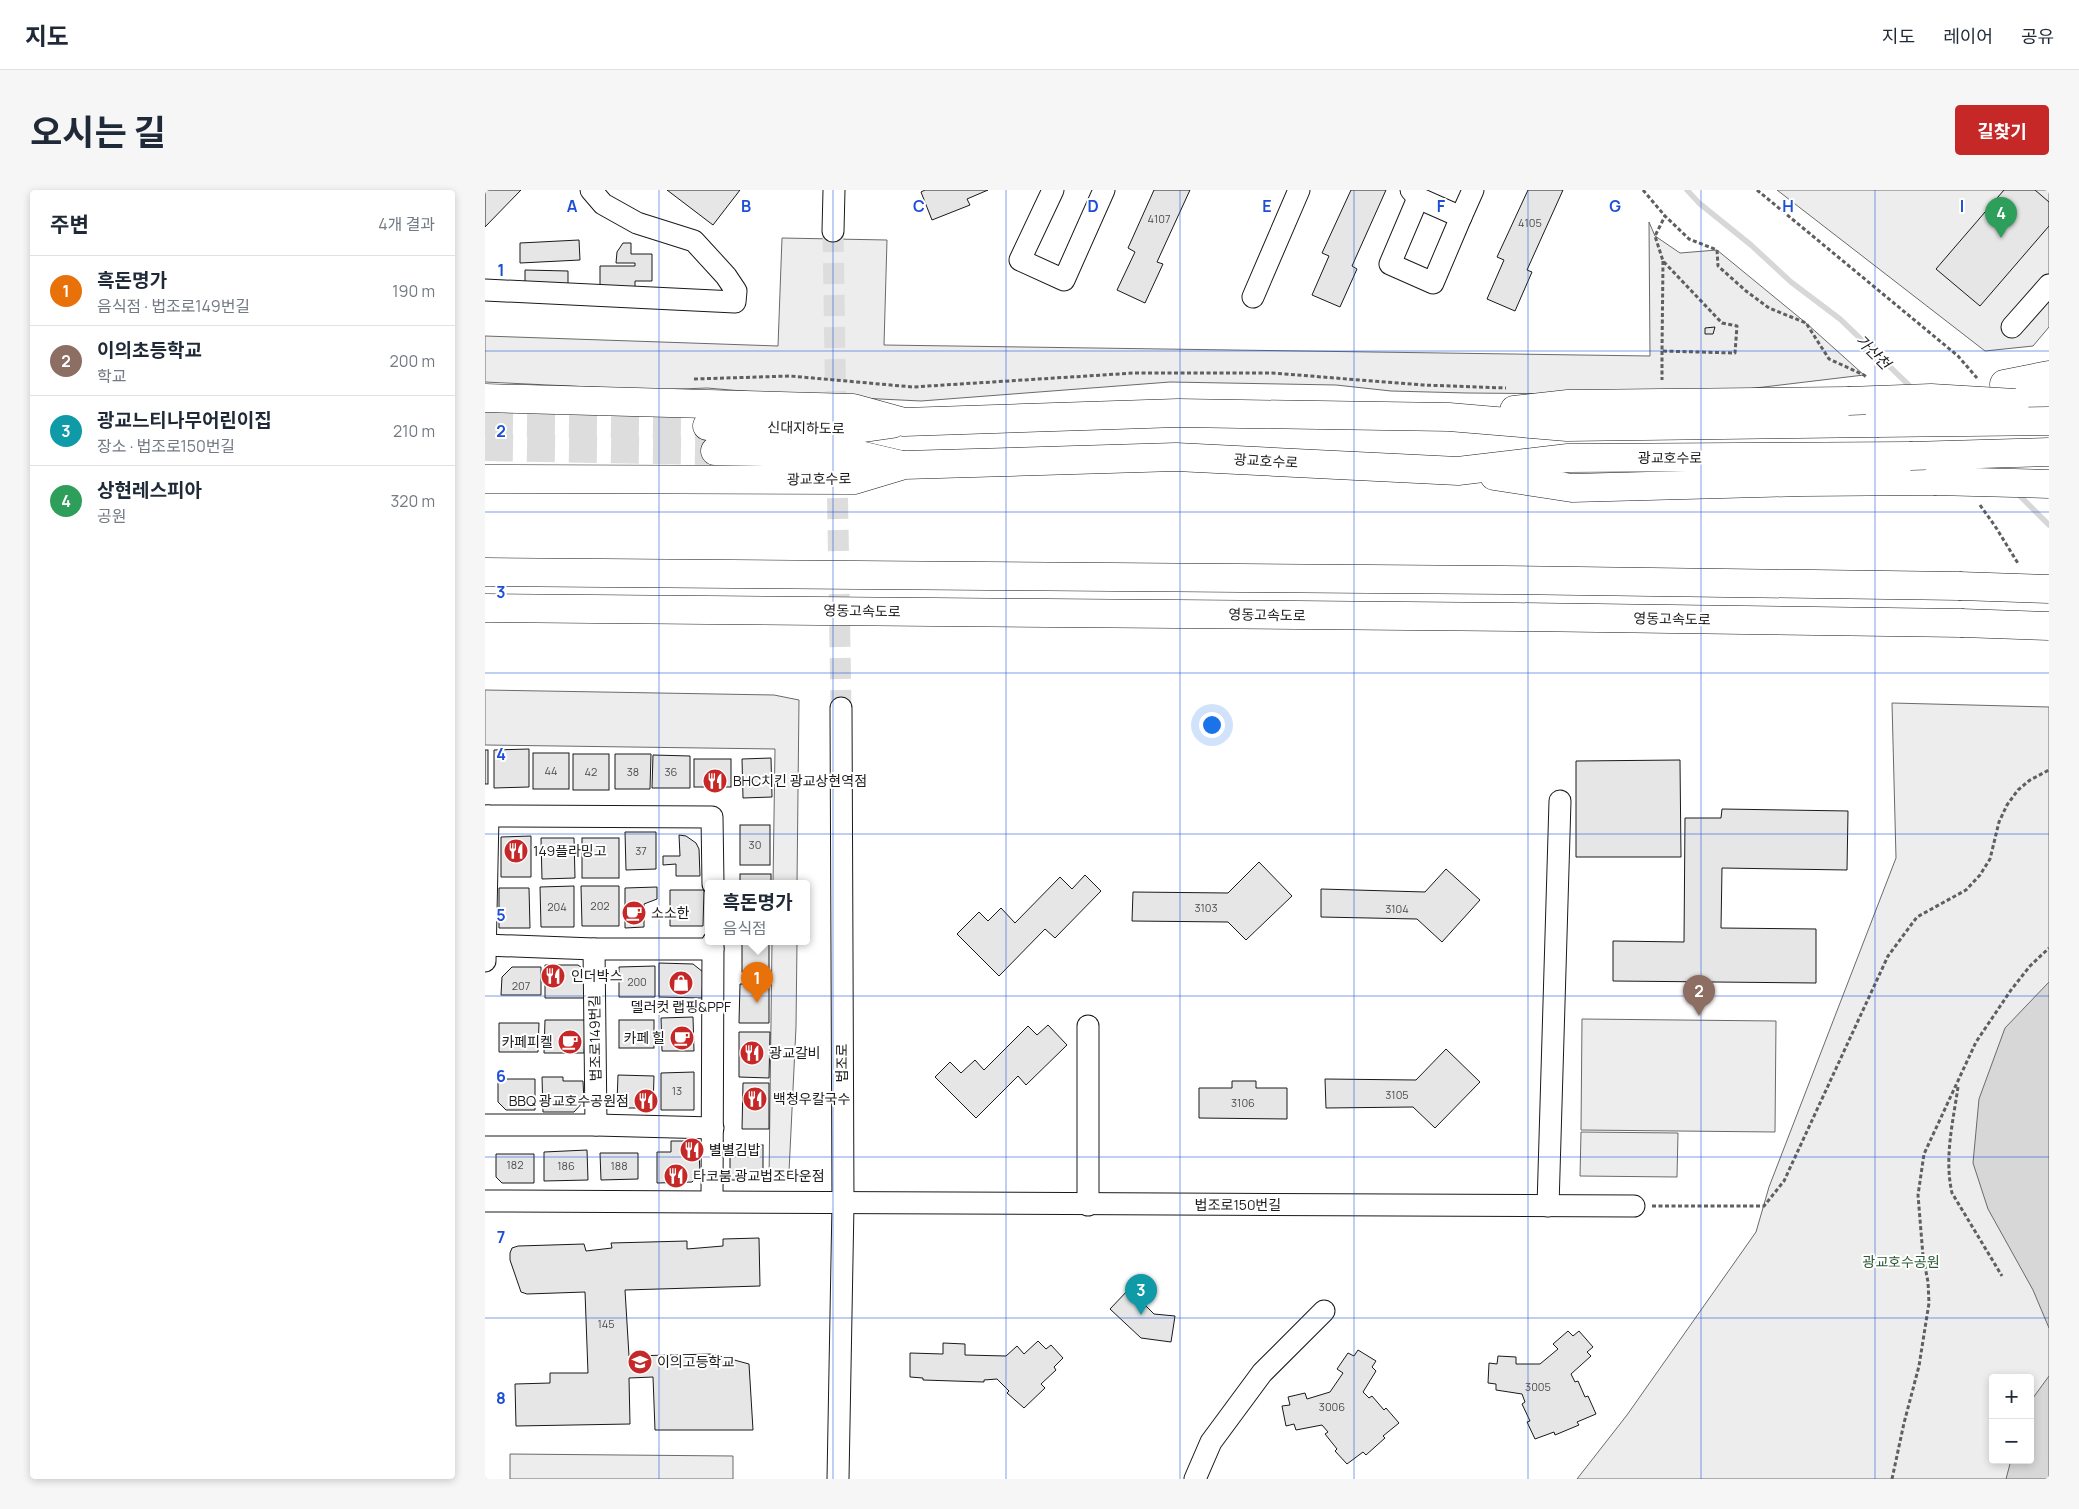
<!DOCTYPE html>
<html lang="ko">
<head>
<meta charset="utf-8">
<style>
	body { margin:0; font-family:Manrope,"Noto Sans KR",sans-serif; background:#f6f6f7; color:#1f2937 }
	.controls { position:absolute; right:15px; bottom:15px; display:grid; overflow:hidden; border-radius:5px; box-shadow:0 2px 8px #0003 }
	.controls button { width:45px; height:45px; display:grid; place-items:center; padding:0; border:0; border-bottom:1px solid #e0e1e3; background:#fff; color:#1f2937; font:25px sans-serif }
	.you { position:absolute; left:726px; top:534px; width:18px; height:18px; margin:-12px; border:4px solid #fff; border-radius:50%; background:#1a73e8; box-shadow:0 0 0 8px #1a73e833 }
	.badge { display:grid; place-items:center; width:32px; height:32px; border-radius:50%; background:#c62828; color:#fff; font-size:16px; font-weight:700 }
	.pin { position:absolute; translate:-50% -41px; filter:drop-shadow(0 1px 2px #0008) }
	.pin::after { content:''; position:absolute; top:26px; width:18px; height:15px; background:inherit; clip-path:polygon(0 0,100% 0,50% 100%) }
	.popup { position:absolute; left:220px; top:690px; width:105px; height:65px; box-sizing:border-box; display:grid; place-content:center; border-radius:5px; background:#fff; filter:drop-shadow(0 1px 4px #0005); font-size:16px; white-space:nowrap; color:#747a83 }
	.popup b { font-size:19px; color:#1f2937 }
	.popup::after { content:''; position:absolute; left:50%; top:100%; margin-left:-10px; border:10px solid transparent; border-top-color:#fff }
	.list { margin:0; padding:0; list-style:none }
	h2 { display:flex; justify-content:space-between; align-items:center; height:65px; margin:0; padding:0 20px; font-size:21px }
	h2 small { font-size:16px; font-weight:400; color:#747a83 }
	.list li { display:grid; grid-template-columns:32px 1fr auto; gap:15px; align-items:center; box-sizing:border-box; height:70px; padding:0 20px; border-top:1px solid #e0e1e3 }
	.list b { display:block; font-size:19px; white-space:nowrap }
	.list p { margin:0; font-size:16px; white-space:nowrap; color:#747a83 }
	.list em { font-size:16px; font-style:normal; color:#747a83 }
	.map { position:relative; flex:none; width:1564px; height:1289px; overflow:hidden; border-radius:5px }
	header { display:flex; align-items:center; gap:30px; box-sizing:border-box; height:70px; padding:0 25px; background:#fff; border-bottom:1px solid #e0e1e3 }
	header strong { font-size:24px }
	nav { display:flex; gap:28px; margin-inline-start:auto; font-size:18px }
	.intro { display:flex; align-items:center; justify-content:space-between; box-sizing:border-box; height:120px; padding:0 30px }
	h1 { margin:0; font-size:35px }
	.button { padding:12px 22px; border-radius:5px; background:#c62828; color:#fff; font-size:18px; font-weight:700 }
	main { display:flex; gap:30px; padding:0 30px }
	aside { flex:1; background:#fff; border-radius:5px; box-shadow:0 2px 8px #0003 }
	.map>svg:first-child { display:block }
</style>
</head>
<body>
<header>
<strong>지도</strong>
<nav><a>지도</a><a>레이어</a><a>공유</a></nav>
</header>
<div class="intro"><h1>오시는 길</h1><a class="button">길찾기</a></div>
<main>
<aside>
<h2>주변<small>4개 결과</small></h2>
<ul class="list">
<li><span class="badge" style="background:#e8710a">1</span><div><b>흑돈명가</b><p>음식점 · 법조로149번길</p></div><em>190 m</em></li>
<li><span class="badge" style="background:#8d6e63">2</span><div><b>이의초등학교</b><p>학교</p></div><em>200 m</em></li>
<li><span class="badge" style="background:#0f9aa8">3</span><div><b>광교느티나무어린이집</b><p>장소 · 법조로150번길</p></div><em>210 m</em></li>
<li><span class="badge" style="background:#2e9e5b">4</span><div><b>상현레스피아</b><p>공원</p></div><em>320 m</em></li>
</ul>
</aside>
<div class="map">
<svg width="1564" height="1289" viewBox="0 0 1564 1289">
	<rect width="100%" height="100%" fill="#fff"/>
	<!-- green -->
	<g fill="#ededed" stroke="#6a6a6a" fill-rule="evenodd">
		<path d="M1292,0H1564V137L1548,156L1500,161Z"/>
		<path d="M1164,32L1170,46L1195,63L1232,60L1321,133L1379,185L1212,205L982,203L906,201L851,195L685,192L436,211L293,204L222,198L169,200L0,192V146L293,156L297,48L402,50L399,155L1165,166Z"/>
		<path d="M0,500L289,505L314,510L312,694H288L290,559L0,555Z"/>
		<path d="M1407,513L1564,517V1289H1092L1142,1225L1271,1042L1284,997L1411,668ZM1508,1188H1545V1270H1508Z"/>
		<path d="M287,752H312L311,837L304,982L293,990H284Z"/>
		<path d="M1097,829L1291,831L1290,942L1096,940Z"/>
		<path d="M1096,942L1193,943L1192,987L1095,986Z"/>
		<path d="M25,1264L248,1266V1289H25Z"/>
	</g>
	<!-- water -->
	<g fill="#d7d7d7" stroke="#6a6a6a">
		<path d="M1564,792V1138L1548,1100L1503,1019L1488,973L1494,909L1520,838Z"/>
		<path d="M1564,1186V1289H1521L1526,1270H1545V1212Z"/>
	</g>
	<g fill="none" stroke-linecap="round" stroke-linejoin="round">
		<!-- stream -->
		<g stroke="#d7d7d7" stroke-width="5.5">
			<path d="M1202,0L1214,13L1266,55L1306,92L1355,129L1429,200"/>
			<path d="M1531,302L1564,335"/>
		</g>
	</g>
	<!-- building -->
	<g fill="#e6e6e6" stroke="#1a1a1a">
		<path d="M0,0H36L0,37Z"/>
		<path d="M182,0H255L228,35Z"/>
		<path d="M440,0H503L482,9L485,15L447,30L436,2Z"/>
		<path d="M669,0H705L672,72L678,74L660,113L632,100L650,62L643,58Z"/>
		<path d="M866,0H901L867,76L872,79L855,117L827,105L844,66L837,63Z"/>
		<path d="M1043,0H1078L1042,80L1047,82L1030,121L1002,109L1019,70L1012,67Z"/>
		<path d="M1519,0H1550L1564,12V36L1495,116L1451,79Z"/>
		<path d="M94,50L95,70L35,73V53Z"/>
		<path d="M138,53H146V64H167V91H150V97H115V76H150V73H131L132,62Z"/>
		<path d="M40,80L83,81V97H40Z"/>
		<path d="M1230,137L1228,144H1220V138Z"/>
		<path d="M44,559V597L9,598V560Z"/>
		<rect x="0" y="560" width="3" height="34"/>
		<rect x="48" y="563" width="36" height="36"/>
		<rect x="88" y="564" width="36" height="36"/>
		<path d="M130,564H166L165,599H130Z"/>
		<path d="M168,565L205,566V598H167Z"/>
		<path d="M286,568L287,607L258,608L257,569Z"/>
		<rect x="209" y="569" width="37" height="28"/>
		<path d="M1195,570L1196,667H1091V571Z"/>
		<path d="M1237,619L1363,621L1362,680L1237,678L1236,738L1331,739V793L1128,791V751L1199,752L1200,628H1236Z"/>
		<rect x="255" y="635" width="30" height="40"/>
		<path d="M140,642H171V679L141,680Z"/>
		<path d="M194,645L201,646L211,653L214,659L215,686H191V674L178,675V666H195Z"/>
		<path d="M46,646V687H16V647Z"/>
		<path d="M56,648H89L90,688L57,689Z"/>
		<rect x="97" y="648" width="37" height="40"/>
		<path d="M774,672L807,706L761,750L743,732L647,731L648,702L743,703Z"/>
		<path d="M961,679L995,710L957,752L932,729L836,727V699L940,702Z"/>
		<rect x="255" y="684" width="31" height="10"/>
		<path d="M600,685L616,701L570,748L560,739L514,786L472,744L494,722L503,731L516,718L530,733L575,687L587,699Z"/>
		<path d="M89,696V737H56L55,697Z"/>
		<path d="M96,696H134V736H97Z"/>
		<path d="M172,697V709L159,714V737L140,738V698Z"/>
		<path d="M14,698H44L45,738H14Z"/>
		<path d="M185,700H219L218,736H185Z"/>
		<rect x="257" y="752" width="27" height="30"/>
		<path d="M174,773L208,774L218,782L217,808L174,807Z"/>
		<path d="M60,775H93L101,781V808H60Z"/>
		<path d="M170,776V807H134V777Z"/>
		<path d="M27,777H56V805H16L17,787Z"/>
		<path d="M255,794H284V833H254Z"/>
		<path d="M208,827L209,861H177L176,828Z"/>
		<path d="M60,830H100L99,863H59Z"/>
		<rect x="134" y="830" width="35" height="28"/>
		<path d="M14,833H54L53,862H14Z"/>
		<path d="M563,835L582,855L541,895L533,886L491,928L450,887L465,872L476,883L490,870L499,880L543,836L552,845Z"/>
		<path d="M254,842H285L284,888L254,887Z"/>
		<path d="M961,859L995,892L950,938L928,917L841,918L840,889L931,890Z"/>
		<path d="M209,882V920H176V883Z"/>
		<path d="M133,885L169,886L168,918H141L132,912Z"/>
		<path d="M57,887H78V891H98L99,911L89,922H58Z"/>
		<path d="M13,889H50V920H21L13,912Z"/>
		<path d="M747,891H771V898H802V929L714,928V898H747Z"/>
		<path d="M258,893H284V939H257Z"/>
		<path d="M186,951H203L214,961L215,984L207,992L172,993V962H186Z"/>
		<rect x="245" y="955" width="33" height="35"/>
		<path d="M102,960L103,990L59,991V962Z"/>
		<path d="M115,963H153V989L116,990Z"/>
		<path d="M11,964H49V993H17L11,987Z"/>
		<path d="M274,1048L275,1096L140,1100L144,1166L227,1164L264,1174L268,1240H170L168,1187L144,1188L145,1234L31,1236L30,1194L65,1193V1183H103L100,1102L42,1104L36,1102L25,1070V1063L27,1058L33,1056L99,1054L101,1061L127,1058L126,1053L202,1051V1059L238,1056V1049Z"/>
		<path d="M644,1099L669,1124L690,1126L686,1152L656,1148L625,1119Z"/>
		<path d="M1083,1141L1088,1146L1094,1141L1108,1157L1102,1162L1106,1166L1086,1184L1090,1192L1093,1191L1100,1207L1103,1206L1111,1224L1092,1232L1094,1235L1070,1245L1069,1242L1050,1249L1042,1232L1045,1231L1037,1214L1040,1212L1037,1204L1011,1200V1194L1003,1193L1004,1173L1012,1174L1013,1166L1031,1167V1174H1055L1073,1159L1068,1154Z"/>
		<path d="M553,1151L561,1159L566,1155L578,1168L569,1177L571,1180L556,1194L560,1198L539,1218L522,1203L524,1201L512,1189L499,1190V1192L438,1190V1188L425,1187V1163L458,1164V1153L480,1154V1165L521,1166L532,1156L539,1164Z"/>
		<path d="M873,1160L891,1171L887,1177L891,1181L878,1202L884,1208L887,1206L899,1220L901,1218L914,1233L898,1246L900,1248L881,1265L878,1262L862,1274L850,1261L852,1259L840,1244L843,1242L837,1235L811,1240L809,1234L801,1236L797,1216L805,1215L803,1207L820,1203L822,1209L845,1202L858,1183L852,1179L863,1163L869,1166Z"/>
	</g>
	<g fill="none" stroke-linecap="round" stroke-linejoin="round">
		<!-- minor-tunnel -->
		<g stroke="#ddd" stroke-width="21" stroke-dasharray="21 11" stroke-linecap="butt">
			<path d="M348,41L351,233"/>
			<path d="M352,276L356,518"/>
		</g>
		<!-- highway-tunnel -->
		<g stroke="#ddd" stroke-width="28" stroke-dasharray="28 14" stroke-linecap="butt">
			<path d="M0,232L222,236"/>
			<path d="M0,257L230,261"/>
		</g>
		<defs>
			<g id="minor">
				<path d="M568,0L535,70L579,90L619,0"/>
				<path d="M926,0L933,8L976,27L988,0"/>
				<path d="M933,8L905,74L948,93L976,27"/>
				<path d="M348,41L349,0"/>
				<path d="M0,100L250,112L251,101L241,86L209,51L152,33L118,14L106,0"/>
				<path d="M768,107L814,0"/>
				<path d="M1527,137L1564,95"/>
				<path d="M0,626L227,627L228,694"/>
				<path d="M0,755L109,759H228"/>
				<path d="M109,759L111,935"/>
				<path d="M0,771L3,626"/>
				<path d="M603,836V1015"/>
				<path d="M0,935H111L228,938"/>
				<path d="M0,1011L1149,1016"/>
				<path d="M227,1011L228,752"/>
				<path d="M1063,1016L1075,611"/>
				<path d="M353,1289L358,1014L356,518"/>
				<path d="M710,1289L726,1252L777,1183L839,1121"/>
			</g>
			<g id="highway">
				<path d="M1519,194L1564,185"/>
				<path d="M0,208L368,218L419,232L693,223L964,227L1082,237L1392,233"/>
				<path d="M1530,213L1564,212"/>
				<path d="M1029,220L1083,214L1363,211"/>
				<path d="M222,236L365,240L407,234"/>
				<path d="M230,261L370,264L417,275"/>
				<path d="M1009,286L1087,298L1318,292L1449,291"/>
				<path d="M0,289L369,290L419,275L691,267L973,281L1083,268L1425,266"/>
				<path d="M0,382L1018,390L1474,396"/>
				<path d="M0,418L1031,427L1476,433"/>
			</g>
		</defs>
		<!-- minor casing -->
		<use href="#minor" stroke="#1a1a1a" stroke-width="23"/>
		<!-- highway casing -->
		<use href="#highway" stroke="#1a1a1a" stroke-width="29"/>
		<!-- path -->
		<g stroke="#5f5f5f" stroke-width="3" stroke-dasharray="4 2.5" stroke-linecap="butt">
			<path d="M1158,0L1180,26L1204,49L1232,60L1233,76L1261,101L1284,118L1321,133L1344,169L1379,185L1381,187"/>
			<path d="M1272,0L1473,166L1492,188"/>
			<path d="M1178,71L1177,161L1250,163L1252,136L1237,133L1178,71L1170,46L1180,26"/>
			<path d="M1177,161V190"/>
			<path d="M209,189L305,186L428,197L649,183H787L938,195L1021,198"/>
			<path d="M1495,315L1510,336L1534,375"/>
			<path d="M1473,897C1468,932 1459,968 1467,1003L1517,1086"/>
			<path d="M1167,1016H1279L1299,991L1403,766L1432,727L1481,700L1495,685L1505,669L1514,632L1522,615L1533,600L1545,590L1564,580"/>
			<path d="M1407,1289L1419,1233L1434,1176L1444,1113L1443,1092L1438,1066L1433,1005L1439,964L1491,852L1526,800L1545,776L1564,758"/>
		</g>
		<!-- minor -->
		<use href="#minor" stroke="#fff" stroke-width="21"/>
		<!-- highway -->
		<use href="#highway" stroke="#fff" stroke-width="28"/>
		<defs>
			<g id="highway-bridge">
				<path d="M1363,211L1446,208L1530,213"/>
				<path d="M1392,233L1564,231"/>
				<path d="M1425,266L1564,262"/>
				<path d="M1449,291L1564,294"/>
				<path d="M1474,396L1564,399"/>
				<path d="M1476,433L1564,436"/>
			</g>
		</defs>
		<!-- highway-bridge casing -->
		<use href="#highway-bridge" stroke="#1a1a1a" stroke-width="29" stroke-linecap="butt"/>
		<!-- highway-bridge -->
		<use href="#highway-bridge" stroke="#fff" stroke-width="28"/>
	</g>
	<!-- grid -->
	<path fill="none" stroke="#1d4ed8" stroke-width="1" stroke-opacity="0.55" d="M174,0V1289M348,0V1289M521,0V1289M695,0V1289M869,0V1289M1043,0V1289M1216,0V1289M1390,0V1289M0,161H1564M0,322H1564M0,483H1564M0,644H1564M0,806H1564M0,967H1564M0,1128H1564"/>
	<!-- icons -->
	<defs>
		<symbol id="restaurant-disc" viewBox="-11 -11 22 22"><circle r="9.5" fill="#c62828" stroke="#fff"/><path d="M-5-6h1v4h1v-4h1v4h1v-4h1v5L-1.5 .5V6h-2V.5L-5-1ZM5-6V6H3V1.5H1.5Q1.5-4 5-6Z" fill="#fff"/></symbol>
		<symbol id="cafe-disc" viewBox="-11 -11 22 22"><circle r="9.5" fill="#c62828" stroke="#fff"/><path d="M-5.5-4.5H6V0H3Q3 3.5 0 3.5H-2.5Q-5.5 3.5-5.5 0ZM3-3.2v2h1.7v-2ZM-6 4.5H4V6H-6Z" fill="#fff"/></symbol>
		<symbol id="shop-disc" viewBox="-11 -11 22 22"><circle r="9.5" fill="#c62828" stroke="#fff"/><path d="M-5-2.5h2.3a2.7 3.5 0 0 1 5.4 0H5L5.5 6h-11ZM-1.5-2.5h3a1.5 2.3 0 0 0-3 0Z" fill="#fff"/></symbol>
		<symbol id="school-disc" viewBox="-11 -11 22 22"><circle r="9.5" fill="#c62828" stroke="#fff"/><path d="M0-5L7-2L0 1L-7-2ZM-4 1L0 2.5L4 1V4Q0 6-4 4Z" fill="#fff"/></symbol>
	</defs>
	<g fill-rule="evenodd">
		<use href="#restaurant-disc" x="216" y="577" width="28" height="28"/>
		<use href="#restaurant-disc" x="17" y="647" width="28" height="28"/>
		<use href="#cafe-disc" x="135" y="709" width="28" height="28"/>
		<use href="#restaurant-disc" x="54" y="772" width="28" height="28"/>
		<use href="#shop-disc" x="182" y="779" width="28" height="28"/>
		<use href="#cafe-disc" x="183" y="834" width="28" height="28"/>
		<use href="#cafe-disc" x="71" y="838" width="28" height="28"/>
		<use href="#restaurant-disc" x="253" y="849" width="28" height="28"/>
		<use href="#restaurant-disc" x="256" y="895" width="28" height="28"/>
		<use href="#restaurant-disc" x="147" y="897" width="28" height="28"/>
		<use href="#restaurant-disc" x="193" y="946" width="28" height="28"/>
		<use href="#restaurant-disc" x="177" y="972" width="28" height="28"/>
		<use href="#school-disc" x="141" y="1158" width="28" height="28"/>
	</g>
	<g text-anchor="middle" stroke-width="4" stroke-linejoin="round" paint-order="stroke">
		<!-- number labels -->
		<g font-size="11" fill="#4d4d4d">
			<text x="674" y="33">4107</text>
			<text x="1045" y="37">4105</text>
			<text x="66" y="585">44</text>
			<text x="106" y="586">42</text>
			<text x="148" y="586">38</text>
			<text x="186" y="586">36</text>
			<text x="270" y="659">30</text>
			<text x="156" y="665">37</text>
			<text x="115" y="720">202</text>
			<text x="72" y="721">204</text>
			<text x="721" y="722">3103</text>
			<text x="912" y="723">3104</text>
			<text x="152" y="796">200</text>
			<text x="36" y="800">207</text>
			<text x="192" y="905">13</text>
			<text x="912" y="909">3105</text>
			<text x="758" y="917">3106</text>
			<text x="30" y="979">182</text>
			<text x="81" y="980">186</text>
			<text x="134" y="980">188</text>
			<text x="121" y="1138">145</text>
			<text x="1053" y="1201">3005</text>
			<text x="847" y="1221">3006</text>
		</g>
		<!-- street labels -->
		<g font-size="14" fill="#1a1a1a" stroke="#fff">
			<text transform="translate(321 238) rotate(1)" y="5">신대지하도로</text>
			<text x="1185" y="273">광교호수로</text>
			<text transform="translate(781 271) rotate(3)" y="5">광교호수로</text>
			<text transform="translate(334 289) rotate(-1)" y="5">광교호수로</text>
			<text transform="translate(377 421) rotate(1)" y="5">영동고속도로</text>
			<text transform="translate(782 425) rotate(1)" y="5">영동고속도로</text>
			<text transform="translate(1187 429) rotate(1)" y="5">영동고속도로</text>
			<text transform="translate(110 848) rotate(-91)" y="5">법조로149번길</text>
			<text transform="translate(357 873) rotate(-90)" y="5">법조로</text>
			<text x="753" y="1020">법조로150번길</text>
		</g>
		<!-- poi labels -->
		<g font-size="14" fill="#1a1a1a" stroke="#fff" text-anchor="start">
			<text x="248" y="596">BHC치킨 광교상현역점</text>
			<text x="48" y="666">149플라밍고</text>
			<text x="166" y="728">소소한</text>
			<text x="86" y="791">인더박스</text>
			<text x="196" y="822" text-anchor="middle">델러컷 랩핑&amp;PPF</text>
			<text x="180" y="853" text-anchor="end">카페 힐</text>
			<text x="68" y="857" text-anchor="end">카페피켈</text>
			<text x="284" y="868">광교갈비</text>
			<text x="288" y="914">백청우칼국수</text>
			<text x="144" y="916" text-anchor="end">BBQ 광교호수공원점</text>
			<text x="224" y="965">별별김밥</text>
			<text x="208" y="991">타코붐 광교법조타운점</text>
			<text x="172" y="1177">이의고등학교</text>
		</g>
		<!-- park labels -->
		<g font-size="14" fill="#2b5a34" stroke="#fff">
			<text x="1416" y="1077">광교호수공원</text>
		</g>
		<!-- water labels -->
		<g font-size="15" font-style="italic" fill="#1a1a1a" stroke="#fff">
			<text transform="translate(1388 162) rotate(45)" y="5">가산천</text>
		</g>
	</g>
	<g font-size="16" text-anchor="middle" font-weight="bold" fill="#1d4ed8" stroke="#fff" stroke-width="4" stroke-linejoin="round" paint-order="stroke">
		<text x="87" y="22">A</text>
		<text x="261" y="22">B</text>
		<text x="434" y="22">C</text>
		<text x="608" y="22">D</text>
		<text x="782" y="22">E</text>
		<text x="956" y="22">F</text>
		<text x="1130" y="22">G</text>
		<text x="1303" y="22">H</text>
		<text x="1477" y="22">I</text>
		<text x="16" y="86">1</text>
		<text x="16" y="247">2</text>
		<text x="16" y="408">3</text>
		<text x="16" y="570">4</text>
		<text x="16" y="731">5</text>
		<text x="16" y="892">6</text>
		<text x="16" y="1053">7</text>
		<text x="16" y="1214">8</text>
	</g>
</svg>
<div class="controls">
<button>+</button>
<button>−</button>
</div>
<div class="you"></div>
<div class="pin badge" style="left:272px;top:813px;background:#e8710a">1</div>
<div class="popup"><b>흑돈명가</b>음식점</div>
<div class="pin badge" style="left:1214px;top:826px;background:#8d6e63">2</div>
<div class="pin badge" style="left:656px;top:1125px;background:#0f9aa8">3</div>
<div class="pin badge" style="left:1516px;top:48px;background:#2e9e5b">4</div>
</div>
</main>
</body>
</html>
